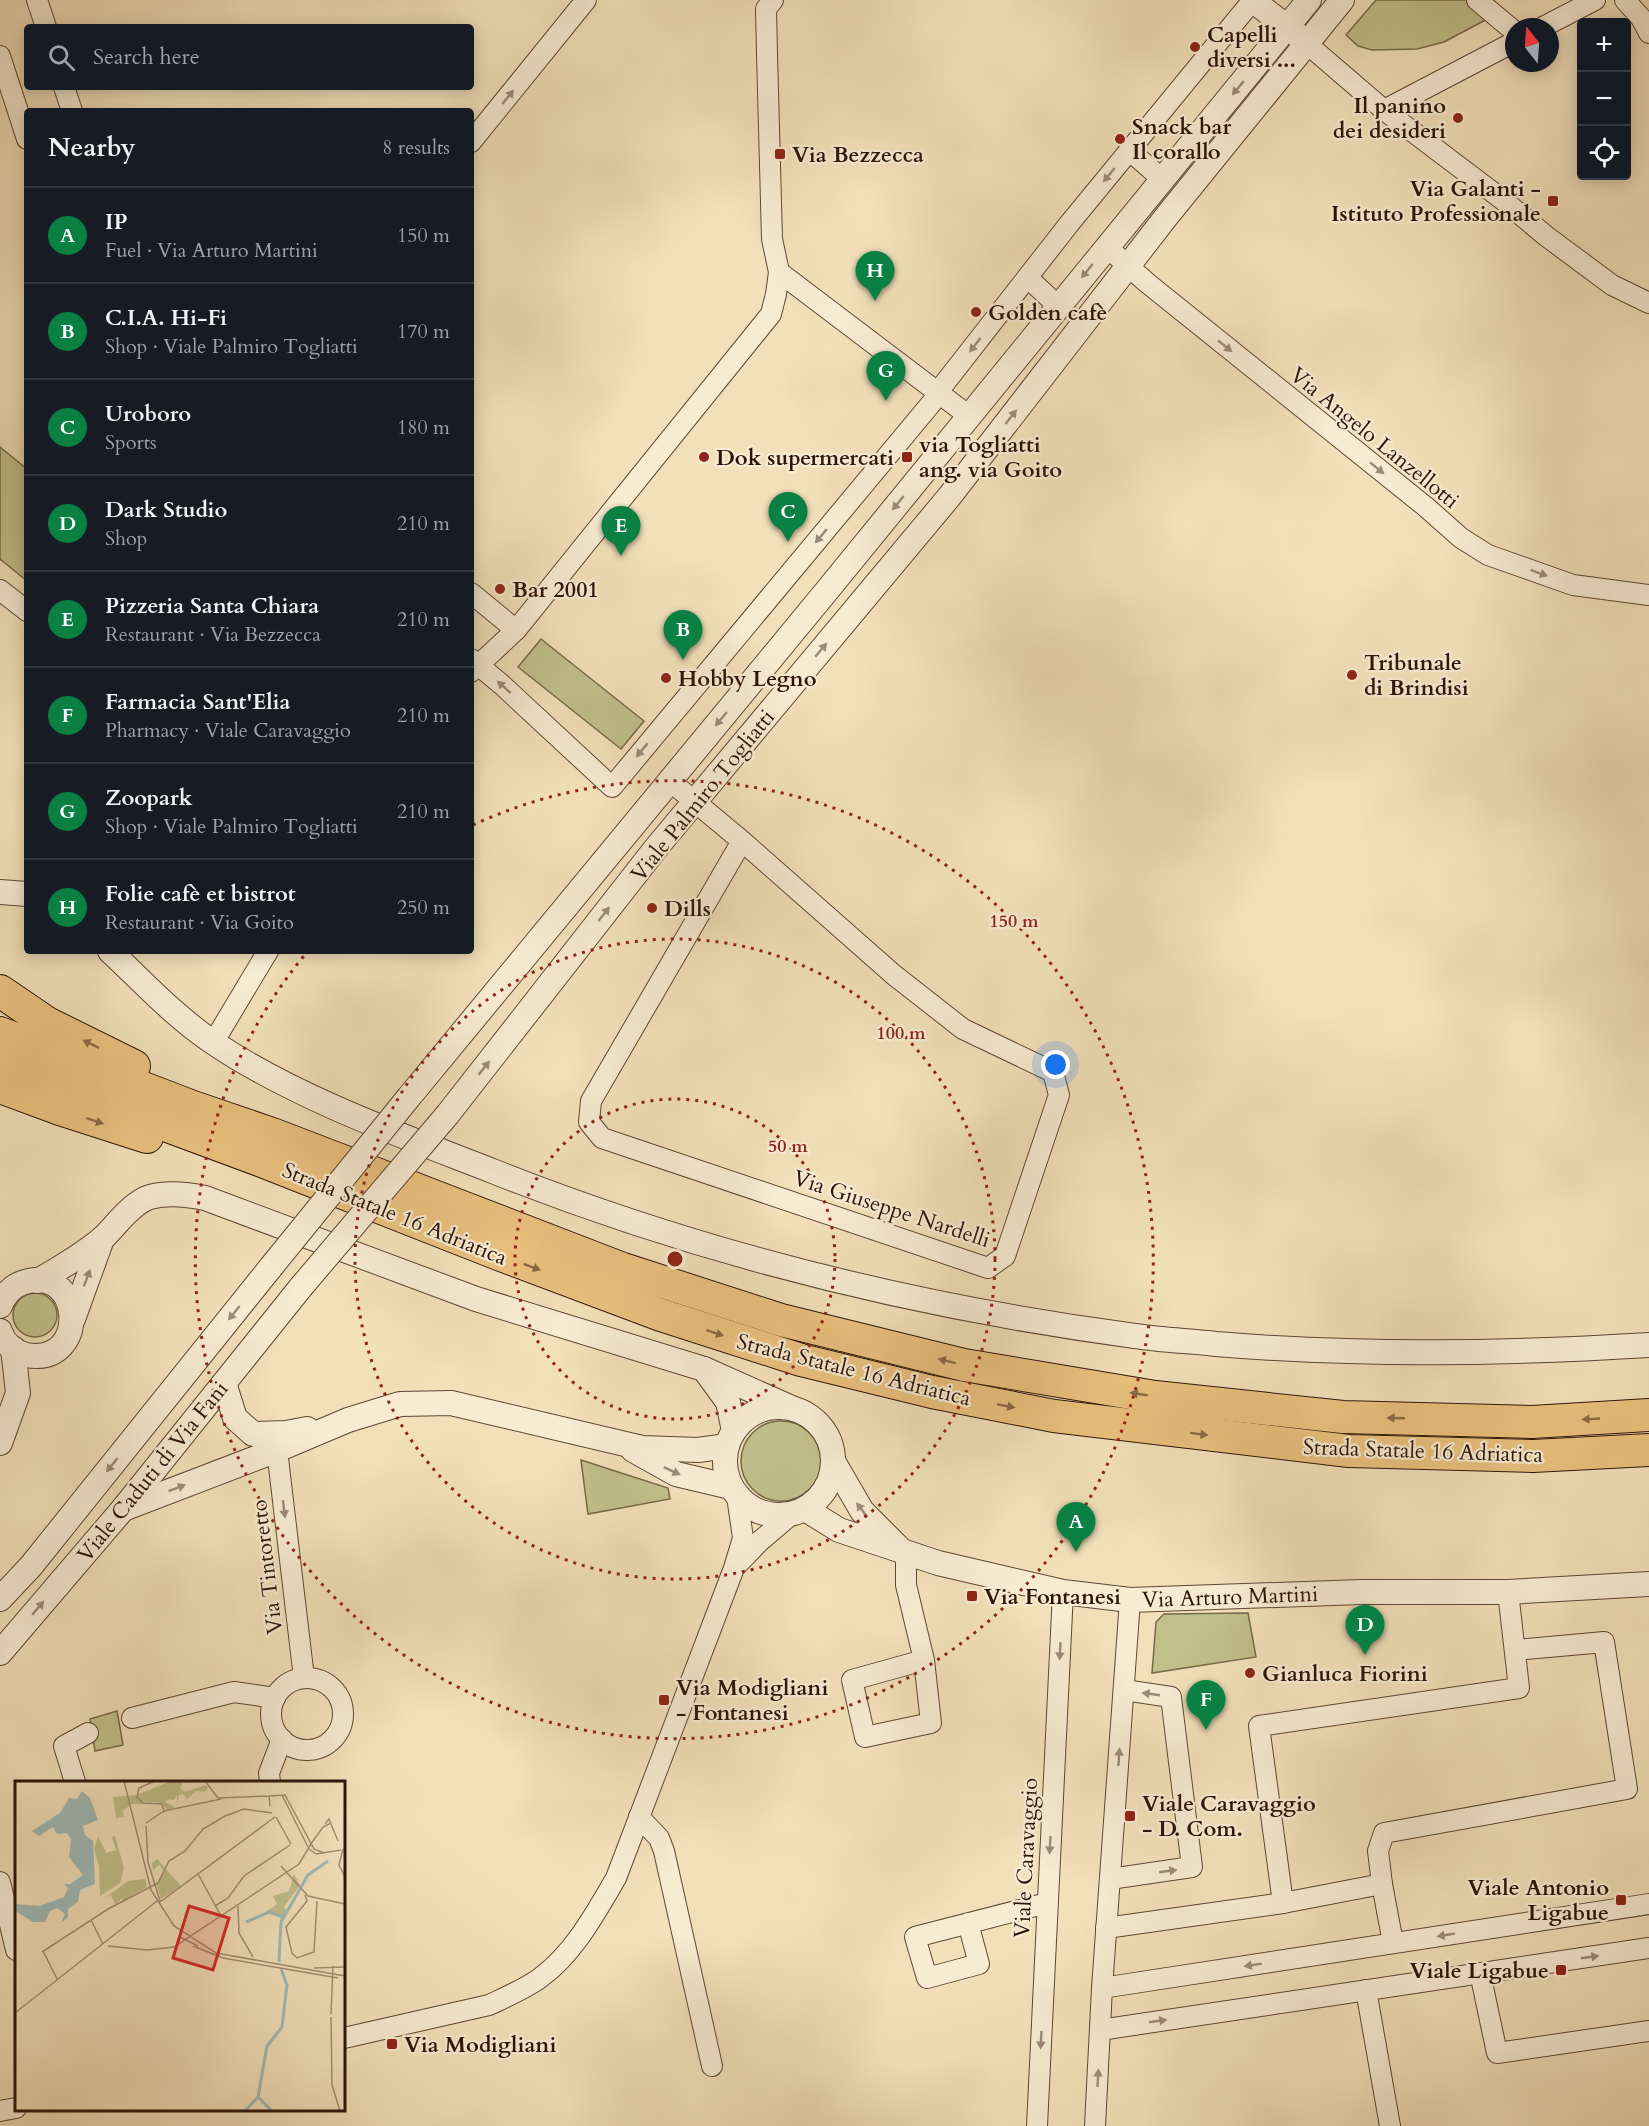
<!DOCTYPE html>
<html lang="en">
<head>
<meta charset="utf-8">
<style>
	body { margin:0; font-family:Cardo,serif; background:#242831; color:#f1f3f6 }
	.controls { position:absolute; right:18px; top:18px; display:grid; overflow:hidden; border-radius:6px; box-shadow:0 3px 15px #0003 }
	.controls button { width:54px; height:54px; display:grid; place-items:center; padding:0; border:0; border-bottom:2px solid #363941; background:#171b24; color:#f1f3f6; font:30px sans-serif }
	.compass { position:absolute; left:1505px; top:18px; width:54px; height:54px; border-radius:50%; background:#171b24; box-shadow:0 3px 15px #0003; rotate:343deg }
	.you { position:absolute; left:1056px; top:1065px; width:21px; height:21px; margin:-15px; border:4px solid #fff; border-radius:50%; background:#1a73e8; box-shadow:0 0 0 9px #1a73e833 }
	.badge { display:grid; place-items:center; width:39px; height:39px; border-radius:50%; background:#0b8043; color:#fff; font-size:20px; font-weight:700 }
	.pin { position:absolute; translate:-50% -50px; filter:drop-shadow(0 2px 3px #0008) }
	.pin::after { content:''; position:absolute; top:32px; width:21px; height:18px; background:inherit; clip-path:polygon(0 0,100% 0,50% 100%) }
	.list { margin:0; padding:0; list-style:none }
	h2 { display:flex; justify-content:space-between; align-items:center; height:78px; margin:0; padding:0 24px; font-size:26px }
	h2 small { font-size:20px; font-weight:400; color:#9ea1a6 }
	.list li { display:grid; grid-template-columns:39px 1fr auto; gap:18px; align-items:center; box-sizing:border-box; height:96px; padding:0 24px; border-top:2px solid #363941 }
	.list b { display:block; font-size:22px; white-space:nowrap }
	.list p { margin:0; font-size:20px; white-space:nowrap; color:#9ea1a6 }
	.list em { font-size:20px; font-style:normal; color:#9ea1a6 }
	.icon { flex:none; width:33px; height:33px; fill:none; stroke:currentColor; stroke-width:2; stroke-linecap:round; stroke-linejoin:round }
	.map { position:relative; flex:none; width:1649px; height:2126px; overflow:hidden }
	.search { position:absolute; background:#171b24; box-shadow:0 3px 15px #0003; left:24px; top:24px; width:450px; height:66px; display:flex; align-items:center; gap:15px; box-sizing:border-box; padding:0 21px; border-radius:6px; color:#9ea1a6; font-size:22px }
	.panel { position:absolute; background:#171b24; box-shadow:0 3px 15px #0003; left:24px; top:108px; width:450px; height:846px; border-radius:6px }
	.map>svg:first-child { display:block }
</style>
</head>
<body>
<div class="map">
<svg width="1649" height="2126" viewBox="0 0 1649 2126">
	<rect width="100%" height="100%" fill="#f2e0ba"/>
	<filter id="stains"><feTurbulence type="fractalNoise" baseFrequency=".00333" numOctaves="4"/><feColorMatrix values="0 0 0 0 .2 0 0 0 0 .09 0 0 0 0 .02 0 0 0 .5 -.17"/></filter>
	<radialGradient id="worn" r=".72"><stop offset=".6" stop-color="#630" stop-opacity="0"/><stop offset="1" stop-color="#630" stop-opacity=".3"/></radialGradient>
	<!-- green -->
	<g fill="#c1c08b" stroke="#776a4a" stroke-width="1.5">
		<path d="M1376,0H1471L1491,17L1444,42L1417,49L1372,50L1358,46L1346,35Z"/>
		<path d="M0,447L27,469V581L0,559Z"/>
		<path d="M541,639L644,721L621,749L518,667Z"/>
		<circle cx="35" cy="1315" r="22"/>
		<circle cx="781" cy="1461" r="40"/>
		<path d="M581,1460L668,1488L670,1499L588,1514Z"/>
		<path d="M1248,1613L1256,1657L1152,1673L1156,1622L1164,1614Z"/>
		<path d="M117,1711L123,1745L95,1751L90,1719Z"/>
	</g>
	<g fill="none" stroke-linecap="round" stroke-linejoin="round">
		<defs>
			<g id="minor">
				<path d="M37,0L46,27"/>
				<path d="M1477,0L1514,31"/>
				<path d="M1625,0L1641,18L1649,33"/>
				<path d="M1543,27L1595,0"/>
				<path d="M1306,43L1384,110L1503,200L1546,236L1612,285L1649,303"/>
				<path d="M0,56L27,139"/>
				<path d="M64,87L72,111"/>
				<path d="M1384,110L1514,42"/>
				<path d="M471,142L586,0"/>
				<path d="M1129,150L1162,179"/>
				<path d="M1107,247L1146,282L1426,507L1461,538L1488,555L1573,585L1649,595"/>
				<path d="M779,272L969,416"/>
				<path d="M1028,278L1058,306"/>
				<path d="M937,393L1069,224L1253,0"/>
				<path d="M0,590L27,611"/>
				<path d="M471,593L516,630"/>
				<path d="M471,659L501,684L612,787L939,394"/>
				<path d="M471,672L516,630L771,314L776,294L779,272L772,239L767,54L766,9L773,0"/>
				<path d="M670,781L742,841L894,975L963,1029L1053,1072L1059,1095L1005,1256L988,1268L602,1138L589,1122L591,1101L742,841"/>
				<path d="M213,1043L268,951"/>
				<path d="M277,1450L304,1678"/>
				<path d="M906,1552V1585L924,1660L852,1680L865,1737L931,1723L924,1660"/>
				<path d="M736,1566L760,1541L793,1513"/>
				<circle cx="307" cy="1714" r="36"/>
				<path d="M132,1718L234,1692L275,1698"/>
				<path d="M75,1782L64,1746L88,1733"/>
				<path d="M270,1782L269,1773L282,1739"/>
				<path d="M639,1817L659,1838L664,1851L712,2066"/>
				<path d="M1110,1879L1192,1867L1171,1697L1124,1690"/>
				<path d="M0,1882L16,1950"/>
				<path d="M1382,1884L1283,1903L1259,1726L1519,1688L1508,1592"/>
				<path d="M968,1923L979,1964L927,1978L915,1937L1047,1903"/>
				<path d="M1106,1928L1283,1903"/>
				<path d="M1393,1943L1382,1884L1378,1851L1384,1833L1627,1789L1604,1642L1516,1650"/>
				<path d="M1480,1973L1497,2053L1649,2031"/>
				<path d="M1102,1988L1649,1904"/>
				<path d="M1366,1990L1390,2126"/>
				<path d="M1100,2030L1649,1948"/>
				<path d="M344,2038L489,2005C506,1997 525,1989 540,1978C574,1953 595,1914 616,1878L734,1568L743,1538L737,1496"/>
				<path d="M0,2111L16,2108"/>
				<path d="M1037,2126L1063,1592"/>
				<path d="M1095,2126L1102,1988L1130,1600"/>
			</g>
			<g id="tertiary">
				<path d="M1252,0L1300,37"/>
				<path d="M0,892L27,894"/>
				<path d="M110,951C144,983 175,1017 214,1043C296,1098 403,1136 495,1172C700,1253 917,1307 1135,1336C1162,1340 1189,1341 1216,1344C1361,1356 1505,1354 1649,1345"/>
				<path d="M409,1097L825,593L1309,0"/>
				<path d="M448,1114L656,848L949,497L1166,217L1342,0"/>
				<path d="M38,1281C61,1267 84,1255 104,1237C116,1225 133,1202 150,1197C168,1192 186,1194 205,1198L476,1299L704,1369L794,1409"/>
				<path d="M0,1306C4,1296 11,1287 22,1283C83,1261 91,1367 26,1355C14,1352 4,1343 0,1331"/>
				<path d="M73,1319L102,1239"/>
				<path d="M704,1369L728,1402L734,1431"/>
				<path d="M224,1383L235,1418L253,1434L286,1433L307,1429"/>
				<circle cx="779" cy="1461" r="54"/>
				<path d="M0,1443L18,1393L13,1348"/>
				<path d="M633,1450L676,1474L731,1487"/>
				<path d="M833,1461L862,1511L898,1547"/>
				<path d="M123,1509L277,1450L348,1420L400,1404L451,1403L642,1448L698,1450L727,1446"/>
				<path d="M805,1509L839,1530L938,1563L1063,1592L1130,1600L1361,1592H1508L1649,1584"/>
				<path d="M0,1599L31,1566L271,1267"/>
				<path d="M0,1653L123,1509L301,1287"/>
			</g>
			<g id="trunk">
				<path d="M0,991L47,1023L134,1066"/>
				<path d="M0,1033L193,1107L275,1135L623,1269L781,1320L964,1365L1155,1397L1343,1417L1532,1422L1649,1415"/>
				<path d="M0,1057L157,1122L262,1161L501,1255L661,1315L801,1360L932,1392L1054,1416L1349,1451L1533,1456L1649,1450"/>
				<path d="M0,1087L60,1109L147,1137"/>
			</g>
		</defs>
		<!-- minor casing -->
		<use href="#minor" stroke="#5e4735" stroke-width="22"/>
		<!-- tertiary casing -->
		<use href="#tertiary" stroke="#5e4735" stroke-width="26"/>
		<!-- trunk casing -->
		<use href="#trunk" stroke="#2d1409" stroke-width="34"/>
		<!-- minor -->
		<use href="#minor" stroke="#f7ebd2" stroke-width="20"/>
		<!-- tertiary -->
		<use href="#tertiary" stroke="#f7ebd2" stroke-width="24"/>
		<!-- trunk -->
		<use href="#trunk" stroke="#e9c07d" stroke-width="32"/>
		<defs>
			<g id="tertiary-bridge">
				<path d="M271,1267L409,1097"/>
				<path d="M301,1287L448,1114"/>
			</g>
		</defs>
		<!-- tertiary-bridge casing -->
		<use href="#tertiary-bridge" stroke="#5e4735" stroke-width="26" stroke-linecap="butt"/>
		<!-- tertiary-bridge -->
		<use href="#tertiary-bridge" stroke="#f7ebd2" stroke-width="24"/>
	</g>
	<!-- one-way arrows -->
	<defs><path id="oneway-solid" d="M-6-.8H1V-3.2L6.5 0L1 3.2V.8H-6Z" transform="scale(1.5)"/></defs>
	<g fill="#9c8a78">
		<use href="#oneway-solid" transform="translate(1238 88) rotate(130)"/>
		<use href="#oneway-solid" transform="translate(508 97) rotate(-51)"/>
		<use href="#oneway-solid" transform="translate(1109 175) rotate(129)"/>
		<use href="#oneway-solid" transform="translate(1087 271) rotate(129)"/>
		<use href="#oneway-solid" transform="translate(975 345) rotate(128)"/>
		<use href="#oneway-solid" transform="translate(1225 346) rotate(39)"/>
		<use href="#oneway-solid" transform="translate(1011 417) rotate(-52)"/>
		<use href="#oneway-solid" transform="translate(1377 468) rotate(39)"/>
		<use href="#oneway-solid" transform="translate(898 503) rotate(129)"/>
		<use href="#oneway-solid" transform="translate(821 536) rotate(130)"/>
		<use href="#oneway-solid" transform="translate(1539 573) rotate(20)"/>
		<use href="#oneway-solid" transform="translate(821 650) rotate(-50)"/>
		<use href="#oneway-solid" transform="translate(504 687) rotate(-138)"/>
		<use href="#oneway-solid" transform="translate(721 719) rotate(130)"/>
		<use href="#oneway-solid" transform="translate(642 750) rotate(130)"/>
		<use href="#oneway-solid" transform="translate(604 914) rotate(-52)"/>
		<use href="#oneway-solid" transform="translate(484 1068) rotate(-52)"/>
		<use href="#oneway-solid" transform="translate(87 1278) rotate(-70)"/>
		<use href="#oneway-solid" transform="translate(234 1313) rotate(129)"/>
		<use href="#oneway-solid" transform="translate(112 1465) rotate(129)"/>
		<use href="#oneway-solid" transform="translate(672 1471) rotate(25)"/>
		<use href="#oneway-solid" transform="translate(177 1488) rotate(-21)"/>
		<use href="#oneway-solid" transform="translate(284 1509) rotate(83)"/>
		<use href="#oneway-solid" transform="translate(862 1510) rotate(-127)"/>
		<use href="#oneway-solid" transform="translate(38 1608) rotate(-50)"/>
		<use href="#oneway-solid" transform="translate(1060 1651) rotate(93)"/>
		<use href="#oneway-solid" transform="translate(1151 1694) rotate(-172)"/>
		<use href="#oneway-solid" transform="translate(1119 1757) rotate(-86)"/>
		<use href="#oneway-solid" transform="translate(1050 1845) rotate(93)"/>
		<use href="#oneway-solid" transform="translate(1168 1871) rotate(-8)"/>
		<use href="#oneway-solid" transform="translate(1446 1935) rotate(171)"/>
		<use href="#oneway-solid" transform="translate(1590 1957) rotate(-8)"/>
		<use href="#oneway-solid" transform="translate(1253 1965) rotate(171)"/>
		<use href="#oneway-solid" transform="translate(1158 2021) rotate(-8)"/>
		<use href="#oneway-solid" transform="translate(1041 2040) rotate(93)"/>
		<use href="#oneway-solid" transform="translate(1098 2078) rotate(-87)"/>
	</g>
	<g fill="#8b6a43">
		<use href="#oneway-solid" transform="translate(91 1044) rotate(-154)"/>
		<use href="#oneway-solid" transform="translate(95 1121) rotate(18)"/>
		<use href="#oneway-solid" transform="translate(532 1267) rotate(21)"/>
		<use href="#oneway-solid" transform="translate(715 1333) rotate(18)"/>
		<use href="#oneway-solid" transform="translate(947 1361) rotate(-166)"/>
		<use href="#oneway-solid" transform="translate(1139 1394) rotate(-171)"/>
		<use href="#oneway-solid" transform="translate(1006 1406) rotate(11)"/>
		<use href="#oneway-solid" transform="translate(1396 1418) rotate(-178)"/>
		<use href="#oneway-solid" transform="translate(1591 1419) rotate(177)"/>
		<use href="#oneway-solid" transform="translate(1199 1434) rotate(7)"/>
	</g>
	<!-- distance rings -->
	<g fill="none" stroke="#8f2418" stroke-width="3" stroke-dasharray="3 6">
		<circle cx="675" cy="1259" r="160"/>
		<circle cx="675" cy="1259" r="320"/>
		<path d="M473 825A479 479 0 1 1 308 951"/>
	</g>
	<!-- markers -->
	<g fill="#8f2418" stroke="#f7ebd2" stroke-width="2">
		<circle cx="1195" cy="47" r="6"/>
		<circle cx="1458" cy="118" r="6"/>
		<circle cx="1120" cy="139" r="6"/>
		<rect x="774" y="148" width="12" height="12" rx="3"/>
		<rect x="1547" y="195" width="12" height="12" rx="3"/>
		<circle cx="976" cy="312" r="6"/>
		<circle cx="704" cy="457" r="6"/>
		<rect x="901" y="451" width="12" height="12" rx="3"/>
		<circle cx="500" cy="589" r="6"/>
		<circle cx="1352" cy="675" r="6"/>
		<circle cx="666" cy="678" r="6"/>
		<circle cx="652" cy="908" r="6"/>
		<rect x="966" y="1590" width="12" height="12" rx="3"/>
		<circle cx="1250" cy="1673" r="6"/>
		<rect x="658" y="1694" width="12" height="12" rx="3"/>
		<rect x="1124" y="1810" width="12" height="12" rx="3"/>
		<rect x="1615" y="1894" width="12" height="12" rx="3"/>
		<rect x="1555" y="1964" width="12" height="12" rx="3"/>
		<rect x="386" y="2038" width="12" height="12" rx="3"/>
	</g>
	<g text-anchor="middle" stroke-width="4.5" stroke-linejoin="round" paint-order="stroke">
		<!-- poi labels -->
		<g font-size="22" font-weight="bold" fill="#2d1409" stroke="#f7ebd2" text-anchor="start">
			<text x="1207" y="42">Capelli<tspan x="1207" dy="25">diversi ...</tspan></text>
			<text x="1446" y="113" text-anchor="end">Il panino<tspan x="1446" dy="25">dei desideri</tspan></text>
			<text x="1132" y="134">Snack bar<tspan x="1132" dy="25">Il corallo</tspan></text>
			<text x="792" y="162">Via Bezzecca</text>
			<text x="1541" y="196" text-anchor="end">Via Galanti -<tspan x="1541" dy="25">Istituto Professionale</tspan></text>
			<text x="988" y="320">Golden cafè</text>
			<text x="919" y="452">via Togliatti<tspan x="919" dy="25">ang. via Goito</tspan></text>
			<text x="716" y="465">Dok supermercati</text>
			<text x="512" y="597">Bar 2001</text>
			<text x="1364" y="670">Tribunale<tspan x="1364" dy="25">di Brindisi</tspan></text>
			<text x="678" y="686">Hobby Legno</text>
			<text x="664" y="916">Dills</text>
			<text x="984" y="1604">Via Fontanesi</text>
			<text x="1262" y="1681">Gianluca Fiorini</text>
			<text x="676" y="1695">Via Modigliani<tspan x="676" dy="25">- Fontanesi</tspan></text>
			<text x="1142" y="1811">Viale Caravaggio<tspan x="1142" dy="25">- D. Com.</tspan></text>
			<text x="1609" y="1895" text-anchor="end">Viale Antonio<tspan x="1609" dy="25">Ligabue</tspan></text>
			<text x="1549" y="1978" text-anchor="end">Viale Ligabue</text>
			<text x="404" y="2052">Via Modigliani</text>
		</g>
		<!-- street labels -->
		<g font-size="22" fill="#2d1409" stroke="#f7ebd2">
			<text transform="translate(1375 437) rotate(39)" y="8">Via Angelo Lanzellotti</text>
			<text transform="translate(702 795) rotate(-51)" y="8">Viale Palmiro Togliatti</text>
			<text transform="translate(892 1208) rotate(18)" y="8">Via Giuseppe Nardelli</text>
			<text transform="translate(395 1213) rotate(22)" y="8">Strada Statale 16 Adriatica</text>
			<text transform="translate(854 1369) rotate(14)" y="8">Strada Statale 16 Adriatica</text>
			<text transform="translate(1423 1450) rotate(2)" y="8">Strada Statale 16 Adriatica</text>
			<text transform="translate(152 1471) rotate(-51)" y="8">Viale Caduti di Via Fani</text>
			<text transform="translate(266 1567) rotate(-97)" y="8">Via Tintoretto</text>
			<text transform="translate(1230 1596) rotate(-2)" y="8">Via Arturo Martini</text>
			<text transform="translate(1025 1858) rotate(-87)" y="8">Viale Caravaggio</text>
		</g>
	</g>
	<!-- overview -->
	<g transform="translate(15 1781)">
		<rect width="330" height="330" fill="#f2e0ba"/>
		<path d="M156,0H190L168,2L165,7L170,11L191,4L193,7L190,11L181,10L172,18L169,13L164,14L162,21V14L159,19L154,18L150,21L160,26L152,29L147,22L125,20L130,23H117L107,30L110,36L101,37L98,16L122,14ZM83,55L91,72L101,69L97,56L100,55L109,87L105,102L85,115L84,85L79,68ZM142,78L166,105L146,118L142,104L150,91L144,84L138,89L137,82ZM279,93L285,104L269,126L272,130L268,136L252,130L262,123L258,115L274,110ZM130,98L132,106L108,120L106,117L101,125L96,114L90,117L113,100Z" fill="#c1c08b"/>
		<path d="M67,10L75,17L83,39L68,45L70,54L78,60L80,103L65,109L63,121L53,128V136L46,142L50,133L42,127L35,130L30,141H18L0,130V123L25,125L49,116L53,107L49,103H55L68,94L54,76L56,58L52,52L42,53L38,46L24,55L17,50L45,32L54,17L62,18Z" fill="#9ebbb9"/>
		<path fill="none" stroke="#9ebbb9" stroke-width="3" d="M231,141L254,131L268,136M264,181L266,141L293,94L313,80M243,316L257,330M230,330L243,316L252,265L267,246L272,204L266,188"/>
		<path fill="none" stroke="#a38e73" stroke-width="1.5" d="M109,0L136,109L159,145L201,172L330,195M140,0L124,7L122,16L128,22L147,23L149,30M190,0L203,17L254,15L255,25M267,14L293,66M254,15L270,14L299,68L309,72M149,30L206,18M261,36L276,63M131,42L149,30M310,43L314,38L323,60M131,45L133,81L145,120M295,64L308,46L316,42M294,68L301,73L326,69M328,68L324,84L330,96M170,70L188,48L210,35L229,28L257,32M266,85L293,115L330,123M183,93L206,135M290,114L292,120L271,146L277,172L282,177L299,171L302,120M145,121L260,36M200,125L213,117L229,95L275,64M223,125L224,152L238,176M76,139L88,163M165,156L183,165M93,165L132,169L159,166L284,83L296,63M178,165L208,177L323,197M28,170L42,198M27,171L93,128L143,102L154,80L170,70M299,187L330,186M0,232L142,120M316,233L318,185M316,236L317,304L325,330"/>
		<path fill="#d62828" fill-opacity="0.15" stroke="#d62828" stroke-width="3" d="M174,125L214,137L198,189L158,177Z"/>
		<rect width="330" height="330" fill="none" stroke="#2d1409" stroke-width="3"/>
	</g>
	<circle cx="675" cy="1259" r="9" fill="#8f2418" stroke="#f7ebd2" stroke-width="3"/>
	<g font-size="18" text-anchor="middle" font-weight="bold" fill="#8f2418" stroke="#f7ebd2" stroke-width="4.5" stroke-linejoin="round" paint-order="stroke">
		<text x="1014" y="927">150 m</text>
		<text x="901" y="1039">100 m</text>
		<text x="788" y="1152">50 m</text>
	</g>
	<rect width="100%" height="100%" filter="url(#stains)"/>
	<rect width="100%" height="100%" fill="url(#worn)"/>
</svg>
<div class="controls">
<button>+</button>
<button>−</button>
<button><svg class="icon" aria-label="locate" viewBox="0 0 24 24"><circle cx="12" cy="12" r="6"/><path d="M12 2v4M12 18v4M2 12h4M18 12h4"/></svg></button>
</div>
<svg class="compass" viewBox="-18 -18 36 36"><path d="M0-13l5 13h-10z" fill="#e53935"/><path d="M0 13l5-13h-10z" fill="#9ea1a6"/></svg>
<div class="you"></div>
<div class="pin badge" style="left:1076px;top:1552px">A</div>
<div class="pin badge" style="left:683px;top:660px">B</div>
<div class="pin badge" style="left:788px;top:542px">C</div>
<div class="pin badge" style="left:1365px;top:1655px">D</div>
<div class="pin badge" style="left:621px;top:556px">E</div>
<div class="pin badge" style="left:1206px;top:1730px">F</div>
<div class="pin badge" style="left:886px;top:401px">G</div>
<div class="pin badge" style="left:875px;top:301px">H</div>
<div class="search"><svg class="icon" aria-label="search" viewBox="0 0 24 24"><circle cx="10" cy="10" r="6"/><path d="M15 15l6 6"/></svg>Search here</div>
<section class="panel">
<h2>Nearby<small>8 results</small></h2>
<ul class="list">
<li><span class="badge">A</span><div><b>IP</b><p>Fuel · Via Arturo Martini</p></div><em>150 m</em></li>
<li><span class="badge">B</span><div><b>C.I.A. Hi-Fi</b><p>Shop · Viale Palmiro Togliatti</p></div><em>170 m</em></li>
<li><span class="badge">C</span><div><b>Uroboro</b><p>Sports</p></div><em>180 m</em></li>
<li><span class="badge">D</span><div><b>Dark Studio</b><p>Shop</p></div><em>210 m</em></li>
<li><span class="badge">E</span><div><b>Pizzeria Santa Chiara</b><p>Restaurant · Via Bezzecca</p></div><em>210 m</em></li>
<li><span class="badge">F</span><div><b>Farmacia Sant'Elia</b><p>Pharmacy · Viale Caravaggio</p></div><em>210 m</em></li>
<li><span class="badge">G</span><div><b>Zoopark</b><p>Shop · Viale Palmiro Togliatti</p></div><em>210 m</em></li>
<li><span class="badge">H</span><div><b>Folie cafè et bistrot</b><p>Restaurant · Via Goito</p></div><em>250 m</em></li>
</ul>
</section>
</div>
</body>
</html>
